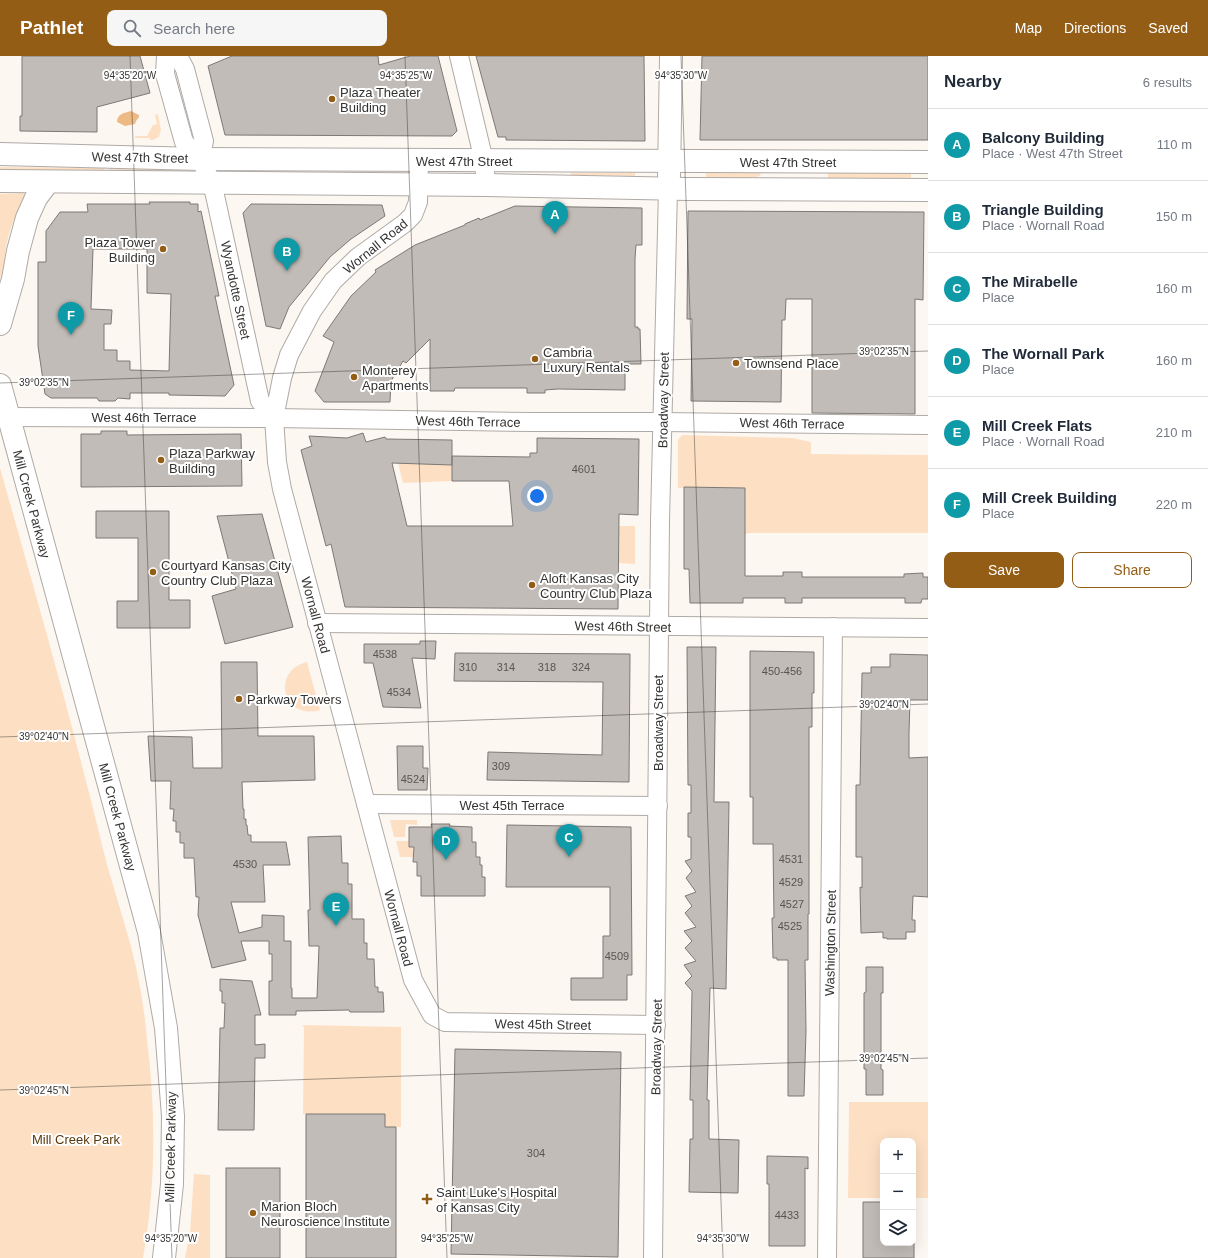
<!DOCTYPE html>
<html lang="en">
<head>
<meta charset="utf-8">
<style>
	body { margin:0; font-family:Arial,sans-serif; background:#f6f6f7; color:#1f2937 }
	.controls { position:absolute; right:12px; bottom:12px; display:grid; overflow:hidden; border-radius:8px; box-shadow:0 4px 16px #0002 }
	.controls button { width:36px; height:36px; display:grid; place-items:center; padding:0; border:0; border-bottom:1px solid #e0e1e3; background:#fff; color:#1f2937; font:20px sans-serif }
	.you { position:absolute; left:537px; top:440px; width:14px; height:14px; margin:-10px; border:3px solid #fff; border-radius:50%; background:#1a73e8; box-shadow:0 0 0 6px #1a73e833 }
	.badge { display:grid; place-items:center; width:26px; height:26px; border-radius:50%; background:#945d16; color:#fff; font-size:13px; font-weight:700 }
	.pin { position:absolute; translate:-50% -33px; filter:drop-shadow(0 1px 2px #0008) }
	.pin::after { content:''; position:absolute; top:21px; width:14px; height:12px; background:inherit; clip-path:polygon(0 0,100% 0,50% 100%) }
	.list { margin:0; padding:0; list-style:none }
	h2 { display:flex; justify-content:space-between; align-items:center; height:52px; margin:0; padding:0 16px; font-size:17px }
	h2 small { font-size:13px; font-weight:400; color:#747a83 }
	.list li { display:grid; grid-template-columns:26px 1fr auto; gap:12px; align-items:center; box-sizing:border-box; height:72px; padding:0 16px; border-top:1px solid #e0e1e3 }
	.list b { display:block; font-size:15px; white-space:nowrap }
	.list p { margin:0; font-size:13px; white-space:nowrap; color:#747a83 }
	.list em { font-size:13px; font-style:normal; color:#747a83 }
	.actions { display:flex; gap:8px; padding:12px 16px }
	.actions a { flex:1; padding:9px 0; border:1px solid #945d16; border-radius:8px; text-align:center; font-size:14px; color:#945d16 }
	.actions .main { background:#945d16; color:#fff }
	.icon { flex:none; width:22px; height:22px; fill:none; stroke:currentColor; stroke-width:2; stroke-linecap:round; stroke-linejoin:round }
	.map { position:relative; flex:none; width:928px; height:1202px; overflow:hidden }
	header { display:flex; align-items:center; gap:24px; box-sizing:border-box; height:56px; padding:0 20px; background:#945d16; color:#fff }
	header strong { font-size:19px }
	nav { display:flex; gap:22px; margin-inline-start:auto; font-size:14px }
	.search { width:280px; height:36px; background:#f6f6f7; display:flex; align-items:center; gap:10px; box-sizing:border-box; padding:0 14px; border-radius:8px; color:#747a83; font-size:15px }
	main { display:flex }
	aside { flex:1; background:#fff }
	.map>svg:first-child { display:block }
</style>
</head>
<body>
<header>
<strong>Pathlet</strong>
<div class="search"><svg class="icon" aria-label="search" viewBox="0 0 24 24"><circle cx="10" cy="10" r="6"/><path d="M15 15l6 6"/></svg>Search here</div>
<nav><a>Map</a><a>Directions</a><a>Saved</a></nav>
</header>
<main>
<div class="map">
<svg width="928" height="1202" viewBox="0 0 928 1202">
	<rect width="100%" height="100%" fill="#fdf7f2"/>
	<!-- green -->
	<g fill="#fde0c4">
		<path d="M158,58L161,74L159,81L153,84H150V82H135V80H147L153,69L157,68L155,59Z"/>
		<path d="M0,111L104,112V116L0,115Z"/>
		<path d="M109,112L177,113L179,117L109,116Z"/>
		<path d="M706,115L761,116L760,120L748,123L706,122Z"/>
		<path d="M828,116L911,117V128L828,123Z"/>
		<path d="M571,117H635V120L571,119Z"/>
		<path d="M23,137L27,139C25,148 18,156 14,164C6,182 4,201 4,220L1,222L0,220V138Z"/>
		<path d="M683,379L793,382L811,386V398L928,399V477H749L745,478V432H678V384L680,381Z"/>
		<path d="M398,407L452,409V425L403,427Z"/>
		<path d="M0,412C36,539 72,665 103,793C113,833 127,871 136,911C141,934 145,959 147,983C156,1056 156,1130 143,1202H0Z"/>
		<path d="M619,470H635V508L619,507Z"/>
		<path d="M307,606L320,654C283,665 270,615 307,606Z"/>
		<path d="M390,764H417V769L406,768L405,781H394Z"/>
		<path d="M396,785H409V791H413V801H400Z"/>
		<path d="M302,969L401,971V1071H385V1058H303L304,971Z"/>
		<path d="M849,1046H928V1142H913V1085H883V1142H848Z"/>
		<path d="M194,1118L210,1119V1202H185L190,1176Z"/>
	</g>
	<!-- water -->
	<path fill="#eeba83" d="M131,55L139,59V61L136,65L135,68L125,70L117,66C117,58 124,57 131,55Z"/>
	<!-- building -->
	<g fill="#c1bcb7" stroke="#7d7974" fill-rule="evenodd">
		<path d="M22,0H140L150,37L97,51V76L20,75V60H22Z"/>
		<path d="M232,0H378L379,9L410,0H438L457,75L452,80L225,79L208,10Z"/>
		<path d="M476,0H644L645,85L506,84V81H498Z"/>
		<path d="M702,0H928V84H700Z"/>
		<path d="M149,146H190V148H198V156L201,155L219,240H215L234,329L225,340L169,339V337H130V343L118,342L115,345H99L97,342H51L45,338L38,290V206H46V175L60,156H88L87,148H150ZM93,193H147V237L171,238L169,315L130,314V305H117V294H104V268H111L112,254L91,253Z"/>
		<path d="M251,148L382,149L385,160L351,183L330,201L289,251L280,273L266,270L243,157Z"/>
		<path d="M515,150L642,152V189H636L635,203V271H638V273H640L641,308H625V334L558,333L545,334V337H527V332H455L454,335H430V283L406,307L403,305L391,325L390,346H324L315,335L334,286L323,280L351,240L376,216L375,214L415,189L465,169V168L479,162L480,164Z"/>
		<path d="M688,155L924,156L923,244L915,243V358L812,357V243H786L785,264H782L781,346L691,345L692,263H687Z"/>
		<path d="M101,375H127V379L241,378L242,430L81,431V378H101Z"/>
		<path d="M363,377L366,386L385,381L386,383L452,384V409L392,407L407,470H513L509,425H452V400L530,401V397H537V382L639,383L638,459L619,458L618,553L345,551L331,488L326,490L301,394L312,390L309,380L347,382Z"/>
		<path d="M684,431L745,432V520H783V516H802V521H904V518L923,517V521H928V543H922L921,547H905V542H802V547H785V542H743V547H690L689,513H684Z"/>
		<path d="M96,455H169V544H190V572H117V545H138V482H96Z"/>
		<path d="M262,458L293,571L225,588L212,540L236,533L217,460Z"/>
		<path d="M420,585H436L435,603L412,602L421,652L383,651L373,607H364V588H420Z"/>
		<path d="M687,591H716L714,746H729L726,933L710,932L707,1044H709V1083L739,1084L738,1137L689,1136L690,1083H693V1044H690L692,935L685,927L692,920L684,909L696,905L685,892L692,885L684,875L696,871L685,857L692,850L685,840L696,836L686,822L692,815L685,805L691,803V781H688V757H691V729H688Z"/>
		<path d="M750,595L814,596V637H812V671H809V858H808V904H805L806,975L804,1040H788V904H777V902H773L772,862H774L773,788H753V741H750Z"/>
		<path d="M455,597L630,598L629,726L487,724L488,696L602,699L603,626L454,625Z"/>
		<path d="M890,598L928,599V644H910L909,677V702L928,701V841L913,840L912,864H915V876H906V883H887V882H883V876L861,877L860,831L862,832V801H856V729H860L862,617H871V611H890Z"/>
		<path d="M221,606H257L258,680H314L315,724L242,726L243,753H244V763H246V769H247L248,779H251V786H286L290,809H263L265,846H231L239,877L262,871V859L284,860V885H291V932H292V942H317L319,890H309L308,854H310L308,781L341,780L342,807H348V828H352V863H364V887H367V903H374L375,931H378V936H383L384,956H350L349,954L296,955V959H269V925H272V898H269V885H241L246,904L212,912L198,859L199,841H196L194,802H184V787H180V776H176V765H173L174,753H170L171,725H151L148,680L192,681L193,712H222Z"/>
		<path d="M397,690H423V712H428L427,734H398Z"/>
		<path d="M431,768H450L449,770L472,771V786H476V801H480V809H482V821H485V840H421V820H417V806H413L414,791H409V771H432Z"/>
		<path d="M507,769L631,771L632,919H627V944H571V922H603V880H610V831H506Z"/>
		<path d="M866,911H883V937H881V1013L883,1014V1039H866V1013H864V937L866,936Z"/>
		<path d="M220,923L252,925L261,959H255V989L265,988V1002H255L254,1074H218L220,972H224L225,947H222V935H220Z"/>
		<path d="M455,993L621,996L618,1201L451,1198Z"/>
		<path d="M306,1058H385V1071H396V1202H306Z"/>
		<path d="M767,1100L808,1101V1113L805,1112V1190H769V1128H767Z"/>
		<rect x="226" y="1112" width="54" height="90"/>
		<path d="M863,1146H883V1187H914V1202H863Z"/>
	</g>
	<g fill="none" stroke-linecap="round" stroke-linejoin="round">
		<defs>
			<g id="street">
				<path d="M166,0L165,18L184,86L200,103L212,127L216,144L260,345L274,362"/>
				<path d="M178,0L185,13L204,85L200,103"/>
				<path d="M459,0L484,105L486,129"/>
				<path d="M419,104L418,146L413,159L405,167L358,201L333,225L312,255L289,299L282,322L274,362L277,406L282,433L413,924L432,959L445,966L656,969"/>
				<path d="M8,361L274,362L531,366H662L928,369"/>
				<path d="M317,567L928,572"/>
				<path d="M366,748L658,750"/>
				<path d="M653,1202L660,465L668,133"/>
				<path d="M827,1202L833,571"/>
			</g>
			<g id="secondary">
				<path d="M0,98L200,103L928,106"/>
				<path d="M669,120L671,0"/>
				<path d="M0,125L486,129L688,133L928,134"/>
				<path d="M0,268L13,223L18,195L27,162L36,142L48,126"/>
				<path d="M0,329L149,876L166,972L173,1060L172,1128L164,1202"/>
			</g>
		</defs>
		<!-- street casing -->
		<use href="#street" stroke="#afaaa6" stroke-width="20"/>
		<!-- secondary casing -->
		<use href="#secondary" stroke="#afaaa6" stroke-width="24"/>
		<!-- street -->
		<use href="#street" stroke="#fff" stroke-width="18"/>
		<!-- secondary -->
		<use href="#secondary" stroke="#fff" stroke-width="22"/>
	</g>
	<!-- ticks -->
	<path fill="none" stroke="#353331" stroke-width="1" stroke-opacity="0.45" d="M130,0L172,1202M405,0L447,1202M681,0L723,1202M0,327L928,295M0,681L928,648M0,1034L928,1002"/>
	<!-- markers -->
	<g fill="#945d16" stroke="#fff" stroke-width="1.5">
		<circle cx="332" cy="43" r="4"/>
		<circle cx="163" cy="193" r="4"/>
		<circle cx="535" cy="303" r="4"/>
		<circle cx="736" cy="307" r="4"/>
		<circle cx="354" cy="321" r="4"/>
		<circle cx="161" cy="404" r="4"/>
		<circle cx="153" cy="516" r="4"/>
		<circle cx="532" cy="529" r="4"/>
		<circle cx="239" cy="643" r="4"/>
		<path d="M425 1137h4v4h4v4h-4v4h-4v-4h-4v-4h4z"/>
		<circle cx="253" cy="1157" r="4"/>
	</g>
	<g text-anchor="middle" stroke-width="4" stroke-linejoin="round" paint-order="stroke">
		<!-- number labels -->
		<g font-size="11" fill="#585552">
			<text x="584" y="417">4601</text>
			<text x="385" y="602">4538</text>
			<text x="468" y="615">310</text>
			<text x="506" y="615">314</text>
			<text x="547" y="615">318</text>
			<text x="581" y="615">324</text>
			<text x="782" y="619">450-456</text>
			<text x="399" y="640">4534</text>
			<text x="501" y="714">309</text>
			<text x="413" y="727">4524</text>
			<text x="791" y="807">4531</text>
			<text x="245" y="812">4530</text>
			<text x="791" y="830">4529</text>
			<text x="792" y="852">4527</text>
			<text x="790" y="874">4525</text>
			<text x="617" y="904">4509</text>
			<text x="536" y="1101">304</text>
			<text x="787" y="1163">4433</text>
		</g>
		<!-- poi labels -->
		<g font-size="13" fill="#353331" stroke="#fff" text-anchor="start">
			<text x="340" y="41">Plaza Theater<tspan x="340" dy="15">Building</tspan></text>
			<text x="155" y="191" text-anchor="end">Plaza Tower<tspan x="155" dy="15">Building</tspan></text>
			<text x="543" y="301">Cambria<tspan x="543" dy="15">Luxury Rentals</tspan></text>
			<text x="744" y="312">Townsend Place</text>
			<text x="362" y="319">Monterey<tspan x="362" dy="15">Apartments</tspan></text>
			<text x="169" y="402">Plaza Parkway<tspan x="169" dy="15">Building</tspan></text>
			<text x="161" y="514">Courtyard Kansas City<tspan x="161" dy="15">Country Club Plaza</tspan></text>
			<text x="540" y="527">Aloft Kansas City<tspan x="540" dy="15">Country Club Plaza</tspan></text>
			<text x="247" y="648">Parkway Towers</text>
			<text x="436" y="1141">Saint Luke's Hospital<tspan x="436" dy="15">of Kansas City</tspan></text>
			<text x="261" y="1155">Marion Bloch<tspan x="261" dy="15">Neuroscience Institute</tspan></text>
		</g>
		<!-- street labels -->
		<g font-size="13" fill="#353331" stroke="#fff">
			<text transform="translate(140 101) rotate(1)" y="5">West 47th Street</text>
			<text x="464" y="110">West 47th Street</text>
			<text x="788" y="111">West 47th Street</text>
			<text transform="translate(375 190) rotate(-39)" y="5">Wornall Road</text>
			<text transform="translate(236 234) rotate(78)" y="5">Wyandotte Street</text>
			<text transform="translate(663 344) rotate(-89)" y="5">Broadway Street</text>
			<text x="144" y="366">West 46th Terrace</text>
			<text transform="translate(468 365) rotate(1)" y="5">West 46th Terrace</text>
			<text transform="translate(792 367) rotate(1)" y="5">West 46th Terrace</text>
			<text transform="translate(32 448) rotate(75)" y="5">Mill Creek Parkway</text>
			<text transform="translate(316 559) rotate(75)" y="5">Wornall Road</text>
			<text transform="translate(623 570) rotate(1)" y="5">West 46th Street</text>
			<text transform="translate(658 667) rotate(-90)" y="5">Broadway Street</text>
			<text x="512" y="754">West 45th Terrace</text>
			<text transform="translate(118 761) rotate(75)" y="5">Mill Creek Parkway</text>
			<text transform="translate(399 872) rotate(75)" y="5">Wornall Road</text>
			<text transform="translate(830 887) rotate(-89)" y="5">Washington Street</text>
			<text transform="translate(543 968) rotate(1)" y="5">West 45th Street</text>
			<text transform="translate(656 991) rotate(-89)" y="5">Broadway Street</text>
			<text transform="translate(170 1091) rotate(-89)" y="5">Mill Creek Parkway</text>
		</g>
		<!-- park labels -->
		<g font-size="13" fill="#5a380d" stroke="#fff">
			<text x="76" y="1088">Mill Creek Park</text>
		</g>
	</g>
	<g font-size="10" text-anchor="middle" fill="#353331" stroke="#fff" stroke-width="4" stroke-linejoin="round" paint-order="stroke">
		<text x="130" y="23">94°35'20"W</text>
		<text x="406" y="23">94°35'25"W</text>
		<text x="681" y="23">94°35'30"W</text>
		<text x="884" y="299">39°02'35"N</text>
		<text x="44" y="330">39°02'35"N</text>
		<text x="884" y="652">39°02'40"N</text>
		<text x="44" y="684">39°02'40"N</text>
		<text x="884" y="1006">39°02'45"N</text>
		<text x="44" y="1038">39°02'45"N</text>
		<text x="171" y="1186">94°35'20"W</text>
		<text x="447" y="1186">94°35'25"W</text>
		<text x="723" y="1186">94°35'30"W</text>
	</g>
</svg>
<div class="controls">
<button>+</button>
<button>−</button>
<button><svg class="icon" aria-label="layers" viewBox="0 0 24 24"><path d="M12 4l9 5-9 5-9-5zM3 14l9 5 9-5"/></svg></button>
</div>
<div class="you"></div>
<div class="pin badge" style="left:555px;top:178px;background:#0f9aa8">A</div>
<div class="pin badge" style="left:287px;top:215px;background:#0f9aa8">B</div>
<div class="pin badge" style="left:569px;top:801px;background:#0f9aa8">C</div>
<div class="pin badge" style="left:446px;top:804px;background:#0f9aa8">D</div>
<div class="pin badge" style="left:336px;top:870px;background:#0f9aa8">E</div>
<div class="pin badge" style="left:71px;top:279px;background:#0f9aa8">F</div>
</div>
<aside>
<h2>Nearby<small>6 results</small></h2>
<ul class="list">
<li><span class="badge" style="background:#0f9aa8">A</span><div><b>Balcony Building</b><p>Place · West 47th Street</p></div><em>110 m</em></li>
<li><span class="badge" style="background:#0f9aa8">B</span><div><b>Triangle Building</b><p>Place · Wornall Road</p></div><em>150 m</em></li>
<li><span class="badge" style="background:#0f9aa8">C</span><div><b>The Mirabelle</b><p>Place</p></div><em>160 m</em></li>
<li><span class="badge" style="background:#0f9aa8">D</span><div><b>The Wornall Park</b><p>Place</p></div><em>160 m</em></li>
<li><span class="badge" style="background:#0f9aa8">E</span><div><b>Mill Creek Flats</b><p>Place · Wornall Road</p></div><em>210 m</em></li>
<li><span class="badge" style="background:#0f9aa8">F</span><div><b>Mill Creek Building</b><p>Place</p></div><em>220 m</em></li>
</ul>
<div class="actions"><a class="main">Save</a><a>Share</a></div>
</aside>
</main>
</body>
</html>
